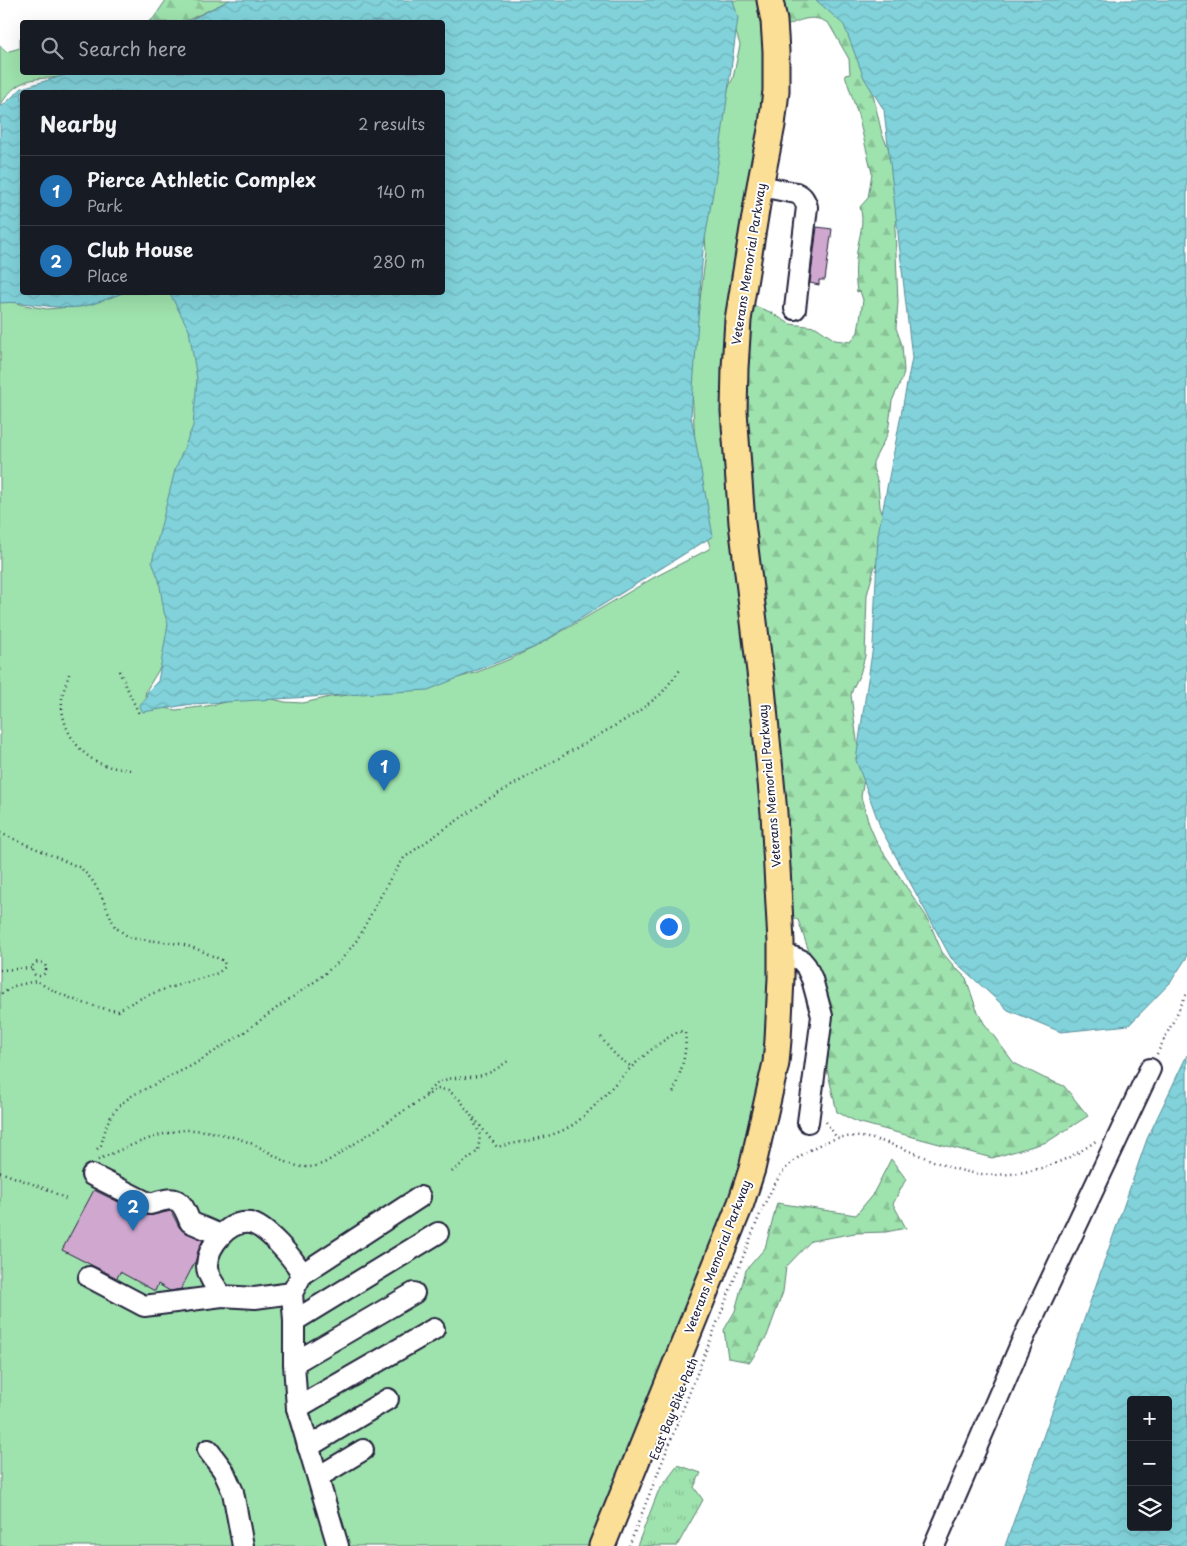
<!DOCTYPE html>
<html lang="en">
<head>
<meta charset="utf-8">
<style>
	body { margin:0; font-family:"Playpen Sans",sans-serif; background:#20242c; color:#f1f3f6 }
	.controls { position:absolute; right:15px; bottom:15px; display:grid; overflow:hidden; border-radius:5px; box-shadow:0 5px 20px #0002 }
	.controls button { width:45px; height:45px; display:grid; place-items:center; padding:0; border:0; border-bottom:1px solid #363941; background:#171b24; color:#f1f3f6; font:25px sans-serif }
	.you { position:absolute; left:668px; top:926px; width:18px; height:18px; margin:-12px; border:4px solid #fff; border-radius:50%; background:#1a73e8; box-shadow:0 0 0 8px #1a73e833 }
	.badge { display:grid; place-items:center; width:32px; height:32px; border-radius:50%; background:#1f6fb2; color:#fff; font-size:16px; font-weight:700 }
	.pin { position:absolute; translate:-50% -41px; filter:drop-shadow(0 1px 2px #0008) }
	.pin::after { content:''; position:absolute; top:26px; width:18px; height:15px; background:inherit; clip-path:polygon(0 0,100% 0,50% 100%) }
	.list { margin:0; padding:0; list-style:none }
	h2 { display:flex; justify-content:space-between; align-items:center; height:65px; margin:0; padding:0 20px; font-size:21px }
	h2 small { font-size:16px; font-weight:400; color:#9ea1a6 }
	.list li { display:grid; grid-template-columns:32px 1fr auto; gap:15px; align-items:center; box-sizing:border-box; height:70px; padding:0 20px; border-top:1px solid #363941 }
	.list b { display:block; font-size:19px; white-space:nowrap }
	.list p { margin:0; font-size:16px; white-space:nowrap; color:#9ea1a6 }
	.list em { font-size:16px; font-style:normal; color:#9ea1a6 }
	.icon { flex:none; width:28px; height:28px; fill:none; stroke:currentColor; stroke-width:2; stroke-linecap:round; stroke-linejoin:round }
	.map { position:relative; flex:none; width:1187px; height:1546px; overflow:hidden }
	.search { position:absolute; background:#171b24; box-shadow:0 5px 20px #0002; left:20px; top:20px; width:425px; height:55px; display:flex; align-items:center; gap:12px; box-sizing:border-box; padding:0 18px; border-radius:5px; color:#9ea1a6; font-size:19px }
	.panel { position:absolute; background:#171b24; box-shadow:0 5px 20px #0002; left:20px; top:90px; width:425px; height:205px; border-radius:5px }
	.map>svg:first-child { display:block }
</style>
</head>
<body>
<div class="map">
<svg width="1187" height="1546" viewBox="0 0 1187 1546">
	<defs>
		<pattern id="grass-tufts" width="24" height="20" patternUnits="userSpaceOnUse" patternTransform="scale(1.25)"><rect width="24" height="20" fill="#9ee2ad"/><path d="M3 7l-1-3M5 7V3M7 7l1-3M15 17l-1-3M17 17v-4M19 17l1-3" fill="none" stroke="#88c296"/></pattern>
		<pattern id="forest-firs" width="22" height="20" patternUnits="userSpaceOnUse" patternTransform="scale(1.25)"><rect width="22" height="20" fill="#9ee2ad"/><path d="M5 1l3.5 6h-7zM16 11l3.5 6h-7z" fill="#88c296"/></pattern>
		<pattern id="water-waves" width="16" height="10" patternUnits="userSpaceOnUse" patternTransform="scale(1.25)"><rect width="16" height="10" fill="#81d2da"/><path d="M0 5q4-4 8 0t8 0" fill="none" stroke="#6fb4bc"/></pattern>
	</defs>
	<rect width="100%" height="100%" fill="#fff"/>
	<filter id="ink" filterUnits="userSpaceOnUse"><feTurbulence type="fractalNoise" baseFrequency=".02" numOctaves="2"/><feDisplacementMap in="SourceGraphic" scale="10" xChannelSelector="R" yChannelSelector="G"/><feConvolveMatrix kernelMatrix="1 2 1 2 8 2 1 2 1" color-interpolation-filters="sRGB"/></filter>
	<g filter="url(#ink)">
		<!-- grass -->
		<path fill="url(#grass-tufts)" stroke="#608274" d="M678,1465L701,1473L694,1487L703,1500L677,1546H637L658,1492Z"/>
		<!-- forest -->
		<g fill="url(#forest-firs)" stroke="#608274">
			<path d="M166,0H230L184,22H148L153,19Z"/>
			<path d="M771,0H825L852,18L868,73L882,134L894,160L901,206L895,228L898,302L896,328L902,345L904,371L902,379L892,401L888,433L873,462V468L878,483L880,507L885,523L884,548L874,569L867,595L865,656L860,674L853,688L851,695L857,741L865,773L861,797L869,824L877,843L928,919L942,952L953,965L966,978L976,1008L984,1023L1014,1063L1044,1078L1064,1086L1088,1116L1047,1142L992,1158L857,1122L837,1112L825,1061L817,974L798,920L777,911L746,556L742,301L770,312L790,324L816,327L835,340L851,342L858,332L863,300L860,291L857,292C855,279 855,265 857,251C859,236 865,223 860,207L868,198L872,173L858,115L845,75L850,74L849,59L829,24C812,11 793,23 777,31Z"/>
			<path d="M891,1159L906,1179L893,1204L906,1228L886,1232L855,1233L811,1241L786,1267L783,1292L767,1336L750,1362L728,1358L724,1330L735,1311L746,1270L765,1248L777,1203L856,1215L873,1194Z"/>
		</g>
		<!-- park -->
		<g fill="#9ee2ad" stroke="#608274">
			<path d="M726,0H771L775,21L738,326L778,999L747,1179L601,1546H0V297L24,305L47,309L80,306L96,302L119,293H178L203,354L180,608L161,666L146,691L145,696L146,699L164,708L176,710L207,706L244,698H268L285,702L303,703L330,697L394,690L446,681L475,673L510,659L535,647L653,578L709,549L710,546L702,525L696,462L691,371L706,252L704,218L719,118L730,84L733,78L740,45Z"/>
			<path d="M20,38H22V72L86,73C81,74 76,76 71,77C65,78 58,77 51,78C26,78 13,84 0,106V45L6,52L20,48Z"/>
		</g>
		<!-- water -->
		<g fill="url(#water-waves)" stroke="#5b8c9a" fill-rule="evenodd">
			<path d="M229,0H733L738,18L719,157L703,251L691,416L713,536L535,647L428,690L192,704L143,712L139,705L146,699L147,692L158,681L168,624L164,612L159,580L152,562L175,470L193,426L197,379L189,330L170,294L160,293L442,292V92H22V292L123,293C111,297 91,306 79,307C53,310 24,300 0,303V108L22,88L75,72H442V22H187Z"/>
			<path d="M816,0H1187V957L1170,983L1129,1025L1061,1032L1008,1010L951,958L881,829L856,760L873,646L878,534L912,358L884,110L864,78L844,25Z"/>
			<path d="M1187,1055V1546H1005L1147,1139ZM1131,1400H1168V1527H1131Z"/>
		</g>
		<!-- building -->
		<g fill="#d0a8cf" stroke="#22223b">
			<path d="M817,227L832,229L825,280H819V285L810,283Z"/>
			<path d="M94,1190L145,1215H153L171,1211L179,1227L185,1232L203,1240L196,1260L181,1289L170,1291L158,1284L155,1291L120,1272L117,1278L62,1250Z"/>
		</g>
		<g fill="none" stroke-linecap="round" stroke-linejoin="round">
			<defs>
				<g id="minor">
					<path d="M760,186L796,193C803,196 805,200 807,207L795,309"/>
					<path d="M781,958L793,957L801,960L806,966L812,979L822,1016L808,1122"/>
					<path d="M92,1175L150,1204C176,1196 180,1196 190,1222L220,1235"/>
					<path d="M89,1277L144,1306L222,1296"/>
					<path d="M292,1293L255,1298L222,1296C217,1289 206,1274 207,1265C208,1246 228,1220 250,1223C266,1226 294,1259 302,1274"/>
					<path d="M294,1321L438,1233"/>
					<path d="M294,1363L414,1293"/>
					<path d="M297,1408L434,1329"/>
					<path d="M308,1447L388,1399"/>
					<path d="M208,1450L223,1470L233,1492L243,1546"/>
					<path d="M318,1477L363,1450"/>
					<path d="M338,1546L297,1408L294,1363V1321L292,1293L302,1274L420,1197"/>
					<path d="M934,1546L1024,1337L1150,1069"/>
				</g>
				<path id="major" d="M602,1546L741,1203L752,1169L776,1063L778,1040L781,978V942L774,813L762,688L742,523L734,411L735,368L738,320L760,186L772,125L776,91V51L774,21L770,0"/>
			</defs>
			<!-- minor casing -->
			<use href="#minor" stroke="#22223b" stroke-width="24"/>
			<!-- major casing -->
			<use href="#major" stroke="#22223b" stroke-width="29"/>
			<!-- path -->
			<g stroke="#22223b" stroke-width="2.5" stroke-dasharray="1 4" stroke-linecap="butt">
				<path d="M119,671L140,716"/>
				<path d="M69,674C67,682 62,692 62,700C60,728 80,758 107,766C114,768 122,769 130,770"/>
				<path d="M0,833L81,868L92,880L100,893L115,927L130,938L181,944L197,949L224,961L225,967L218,973C185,984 147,991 118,1011C86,1006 64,997 36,981L14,986L0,995"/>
				<circle cx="39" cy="969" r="7"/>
				<path d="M0,970L33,968"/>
				<path d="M601,1037C610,1050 618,1059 632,1067"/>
				<path d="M1157,1054L1187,993"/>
				<path d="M426,1095C444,1069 464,1083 488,1073C495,1071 502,1065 508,1061"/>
				<path d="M474,1118L497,1147C522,1141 552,1139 574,1124C588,1114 600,1100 612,1087C632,1066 654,1044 680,1031L685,1033C688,1055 679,1076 672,1096"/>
				<path d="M826,1122L837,1138"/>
				<path d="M97,1149L101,1145L107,1124L112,1114L122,1103L133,1095L193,1065L239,1036L277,1008L317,980L341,960L357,940L390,879L404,858L420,846L487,800L635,714L661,694L680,670"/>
				<path d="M98,1160C121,1149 160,1132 185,1130C206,1129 240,1137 259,1147C274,1154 290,1168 308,1167C319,1167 330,1160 339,1154L437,1089L448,1090L460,1100L471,1115L480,1135L478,1151L449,1174"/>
				<path d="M0,1172L49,1190L66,1199"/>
				<path d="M629,1546L762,1209C768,1197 774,1184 782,1173C794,1157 824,1139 844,1137C861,1135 880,1140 896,1146C920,1154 942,1167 968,1172C1012,1181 1062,1167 1097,1140"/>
			</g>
			<!-- minor -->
			<use href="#minor" stroke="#fff" stroke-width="20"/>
			<!-- major -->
			<use href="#major" stroke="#fbdf96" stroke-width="25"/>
		</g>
	</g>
	<g text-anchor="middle" stroke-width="4" stroke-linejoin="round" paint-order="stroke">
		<!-- street labels -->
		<g font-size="12" fill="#22223b" stroke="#fff">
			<text transform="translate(749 264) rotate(-81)" y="4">Veterans Memorial Parkway</text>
			<text transform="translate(770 786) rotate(-95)" y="4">Veterans Memorial Parkway</text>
			<text transform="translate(718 1257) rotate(-69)" y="4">Veterans Memorial Parkway</text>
			<text transform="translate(674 1409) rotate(-68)" y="4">East Bay Bike Path</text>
		</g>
	</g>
</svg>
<div class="controls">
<button>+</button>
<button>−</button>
<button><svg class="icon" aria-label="layers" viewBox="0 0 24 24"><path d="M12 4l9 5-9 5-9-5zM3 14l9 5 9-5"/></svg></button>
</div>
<div class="you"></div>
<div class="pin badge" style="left:384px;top:791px">1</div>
<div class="pin badge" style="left:133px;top:1231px">2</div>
<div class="search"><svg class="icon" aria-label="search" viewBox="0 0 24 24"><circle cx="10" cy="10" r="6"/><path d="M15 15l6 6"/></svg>Search here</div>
<section class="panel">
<h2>Nearby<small>2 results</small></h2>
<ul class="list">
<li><span class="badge">1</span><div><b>Pierce Athletic Complex</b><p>Park</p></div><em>140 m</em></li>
<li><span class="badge">2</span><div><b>Club House</b><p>Place</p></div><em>280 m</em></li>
</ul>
</section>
</div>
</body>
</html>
